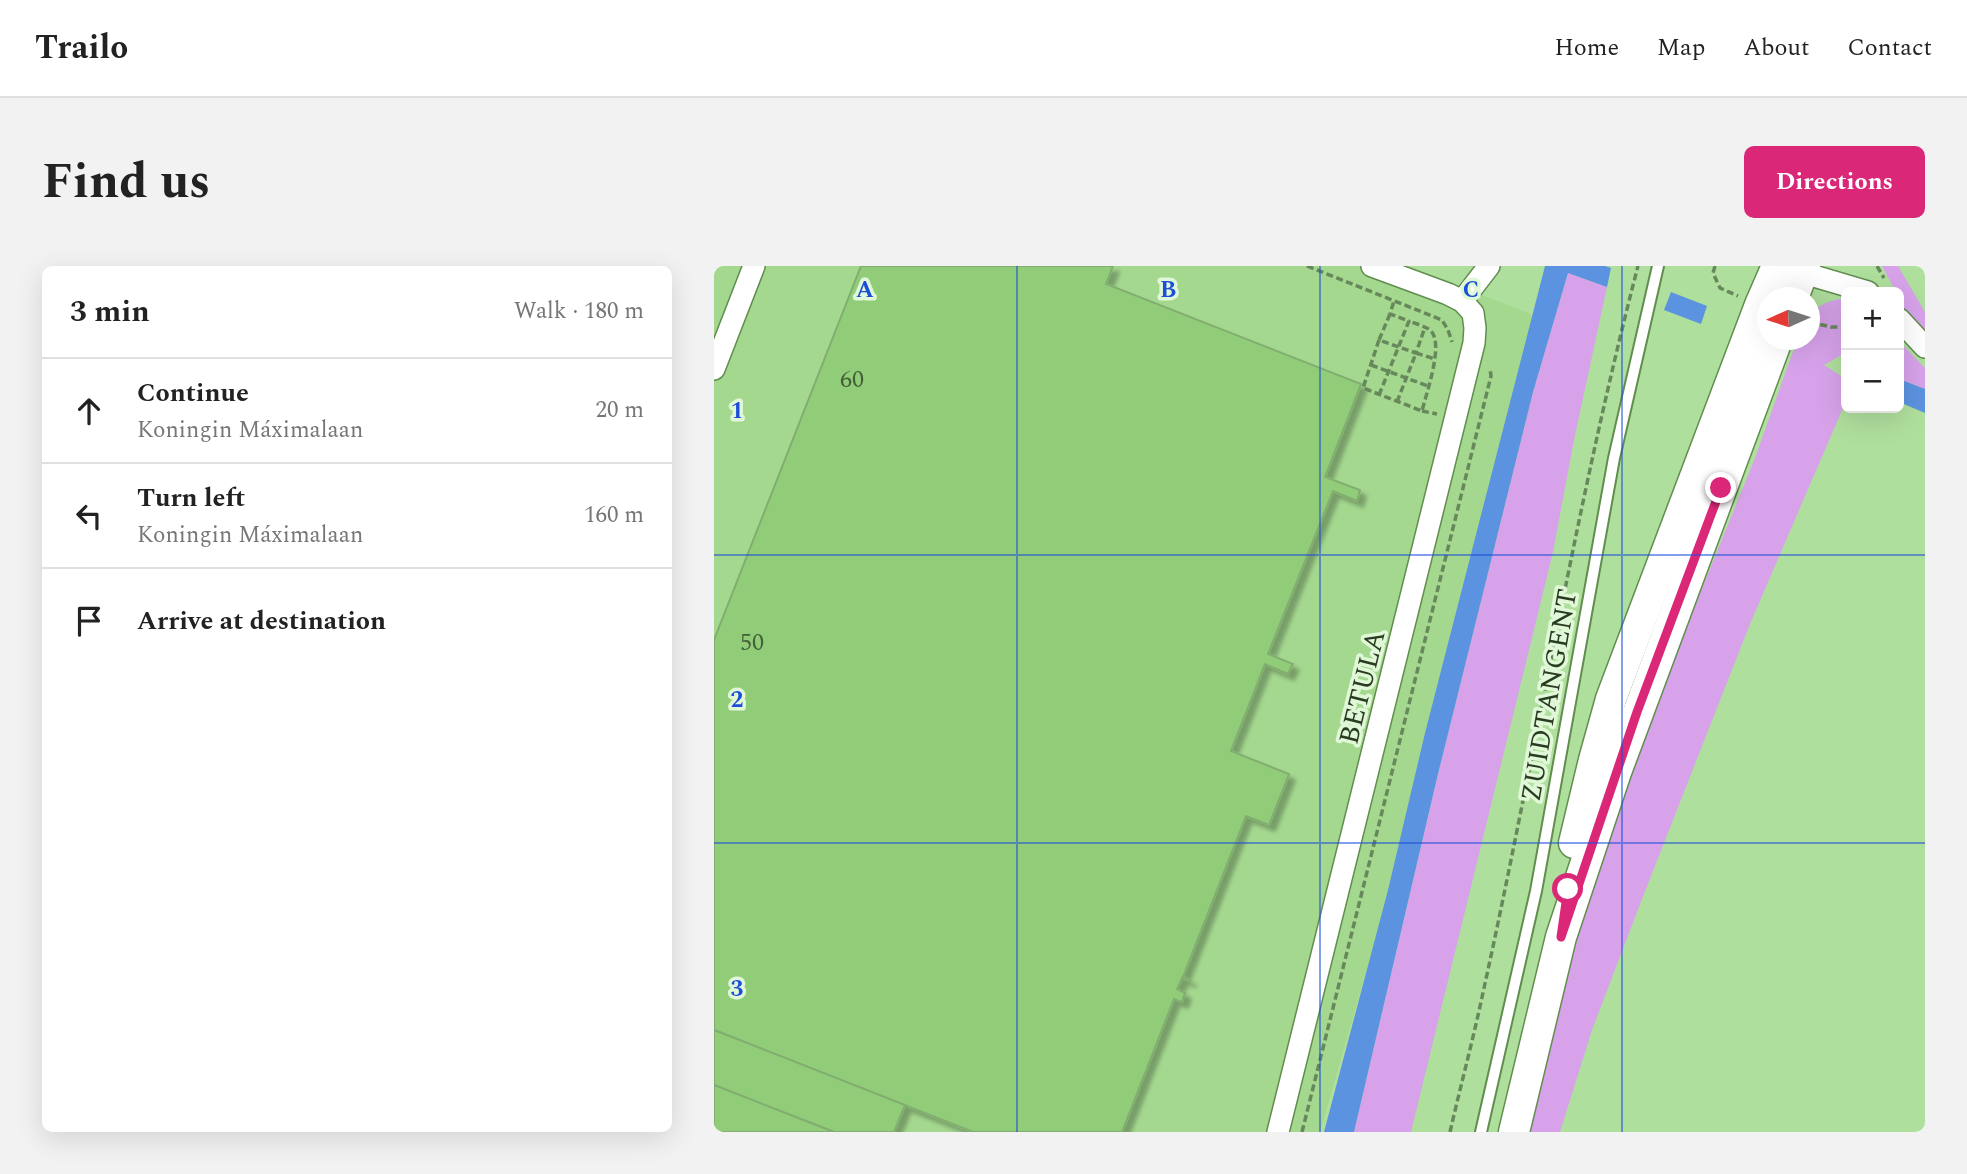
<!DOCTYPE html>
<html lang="en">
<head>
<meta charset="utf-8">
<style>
	body { margin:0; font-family:Spectral,serif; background:#f2f2f2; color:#222 }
	.controls { position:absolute; right:21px; top:21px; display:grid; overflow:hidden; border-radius:10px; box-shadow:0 7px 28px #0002 }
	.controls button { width:63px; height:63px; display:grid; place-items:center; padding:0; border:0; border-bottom:2px solid #e0e0e0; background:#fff; color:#222; font:35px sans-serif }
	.compass { position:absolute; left:1043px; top:21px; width:63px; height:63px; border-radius:50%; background:#fff; box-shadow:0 7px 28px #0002; rotate:267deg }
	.stop { position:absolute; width:21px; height:21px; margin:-16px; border:5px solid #db2777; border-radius:50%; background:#fff }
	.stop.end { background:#db2777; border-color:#fff; box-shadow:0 2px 7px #0008 }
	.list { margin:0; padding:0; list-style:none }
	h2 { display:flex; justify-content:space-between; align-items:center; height:91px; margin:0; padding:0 28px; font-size:30px }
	h2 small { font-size:23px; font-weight:400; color:#767676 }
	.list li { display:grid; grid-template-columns:46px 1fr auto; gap:21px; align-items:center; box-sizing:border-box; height:105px; padding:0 28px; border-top:2px solid #e0e0e0 }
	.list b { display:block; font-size:26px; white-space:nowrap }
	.list p { margin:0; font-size:23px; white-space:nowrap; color:#767676 }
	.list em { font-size:23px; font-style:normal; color:#767676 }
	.icon { flex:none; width:38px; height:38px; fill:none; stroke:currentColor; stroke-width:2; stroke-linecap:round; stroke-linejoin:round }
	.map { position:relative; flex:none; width:1211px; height:866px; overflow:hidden; border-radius:10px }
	header { display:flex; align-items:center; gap:42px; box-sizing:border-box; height:98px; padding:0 35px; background:#fff; border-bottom:2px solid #e0e0e0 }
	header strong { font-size:33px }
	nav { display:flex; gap:38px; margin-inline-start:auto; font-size:24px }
	.intro { display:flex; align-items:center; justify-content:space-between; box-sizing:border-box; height:168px; padding:0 42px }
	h1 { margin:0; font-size:49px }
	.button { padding:18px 32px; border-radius:10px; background:#db2777; color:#fff; font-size:24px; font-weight:700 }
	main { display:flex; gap:42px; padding:0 42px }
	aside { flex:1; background:#fff; border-radius:10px; box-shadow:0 7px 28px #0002 }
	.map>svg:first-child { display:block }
</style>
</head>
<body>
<header>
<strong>Trailo</strong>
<nav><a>Home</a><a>Map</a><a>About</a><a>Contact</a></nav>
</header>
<div class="intro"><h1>Find us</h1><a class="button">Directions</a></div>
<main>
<aside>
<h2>3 min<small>Walk · 180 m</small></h2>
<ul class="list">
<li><svg class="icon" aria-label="ahead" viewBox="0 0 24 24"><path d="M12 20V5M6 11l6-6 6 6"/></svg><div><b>Continue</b><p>Koningin Máximalaan</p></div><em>20 m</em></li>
<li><svg class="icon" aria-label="left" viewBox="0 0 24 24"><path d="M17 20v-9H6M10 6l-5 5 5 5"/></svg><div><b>Turn left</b><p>Koningin Máximalaan</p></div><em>160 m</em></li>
<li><svg class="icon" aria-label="arrive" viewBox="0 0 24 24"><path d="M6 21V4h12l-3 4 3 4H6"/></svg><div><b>Arrive at destination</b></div></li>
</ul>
</aside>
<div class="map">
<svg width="1211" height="866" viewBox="0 0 1211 866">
	<defs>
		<filter id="shadow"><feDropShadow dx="6" dy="6" stdDeviation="2" flood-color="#0004"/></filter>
	</defs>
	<rect width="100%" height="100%" fill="#afdf9d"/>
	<!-- built -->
	<path fill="#a4d88f" d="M0,0H695L839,57L606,866H0Z"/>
	<!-- green -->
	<g fill="#d7a2ea">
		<path d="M1168,0H1184L1211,46V69C1200,57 1185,44 1185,26H1182Z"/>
		<path d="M854,7L893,21L860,174L839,286L697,866H640L723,512L819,126Z"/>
		<path d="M1125,33L1132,34V93L1126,90L1110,99L1132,113V135L1036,358L928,633L878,764L846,866H813L884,595L918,495L1041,192L1078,88L1085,74H1096C1096,48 1098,39 1125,33Z"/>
		<path d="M1185,75L1211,102V123L1185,113Z"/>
	</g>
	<!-- water -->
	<g fill="#5c93e0">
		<path d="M831,0H891L897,2L893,21L854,7L819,126L723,512L640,866H610L674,624L711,467Z"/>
		<path d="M957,26L993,40L987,58L950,44Z"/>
		<path d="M1185,113L1211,123V147L1185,136Z"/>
	</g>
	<!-- building -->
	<g fill="#91cd79" stroke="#81ae6f" stroke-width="2" filter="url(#shadow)">
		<path d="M147,0H399L392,18L647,118L611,211L646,224L643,235L619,225L554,388L579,398L578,399L574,408L551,398L517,485L575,508L555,559L532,550L469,711L476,714V715L468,712L463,723L471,727L468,736L460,733L408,866H259L0,764V374Z"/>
		<path d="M0,764L191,839L180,866H120L0,819Z"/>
		<path d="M0,819L120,866H0Z"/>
	</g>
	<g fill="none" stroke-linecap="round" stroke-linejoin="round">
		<defs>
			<path id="service" d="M767,866L822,625L900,192L944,0"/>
			<g id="minor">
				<path d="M1076,3L1154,26"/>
				<path d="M748,35L775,0"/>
				<path d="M1185,53L1211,81"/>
				<path d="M0,103L40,0"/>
				<path d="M564,866L760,77L761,62L759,47L748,35L734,28L658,0"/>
			</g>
			<g id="secondary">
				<path d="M1079,32L1091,0"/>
				<path d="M860,577L880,494L897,433L1046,39L1063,0"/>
				<path d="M800,866L847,671L902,506L1063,74"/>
			</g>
		</defs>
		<!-- service casing -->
		<use href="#service" stroke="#618d4f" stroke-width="14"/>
		<!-- minor casing -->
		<use href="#minor" stroke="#618d4f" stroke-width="24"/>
		<!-- secondary casing -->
		<use href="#secondary" stroke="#618d4f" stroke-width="33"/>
		<!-- path -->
		<g stroke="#67885b" stroke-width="3.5" stroke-dasharray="7 3.5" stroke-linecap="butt">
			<path d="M593,0L728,54L734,64L738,76"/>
			<path d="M1001,0L999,7L1006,22L1024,30"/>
			<path d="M1163,0L1170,12"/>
			<path d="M676,48L665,74L702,87L711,61"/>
			<path d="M1096,56L1117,61H1132"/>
			<path d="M665,74L649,122L708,145C712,128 731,76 716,64C711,60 702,58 695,55"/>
			<path d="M657,99L714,120"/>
			<path d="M665,129L695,55L676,48L680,35"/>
			<path d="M683,136L702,87L721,93"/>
			<path d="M708,145L723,148"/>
			<path d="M588,866L777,110L776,103"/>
			<path d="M736,866C747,818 760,770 770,722C823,481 862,238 924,0"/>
		</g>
		<!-- service -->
		<use href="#service" stroke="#fff" stroke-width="10"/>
		<!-- minor -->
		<use href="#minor" stroke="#fff" stroke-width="21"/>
		<!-- secondary -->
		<use href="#secondary" stroke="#fff" stroke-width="30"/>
	</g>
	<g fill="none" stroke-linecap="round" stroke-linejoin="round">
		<!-- route -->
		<path stroke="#db2777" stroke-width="9" d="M854,623L847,671L923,446L1007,222"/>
	</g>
	<!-- grid -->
	<path fill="none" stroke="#1d4ed8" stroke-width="2" stroke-opacity="0.55" d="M303,0V866M606,0V866M908,0V866M0,289H1211M0,577H1211"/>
	<g text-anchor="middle" stroke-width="7" stroke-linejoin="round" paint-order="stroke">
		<!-- number labels -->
		<g font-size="24" fill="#436037">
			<text x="138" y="121">60</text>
			<text x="38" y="384">50</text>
		</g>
		<!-- street labels -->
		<g font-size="28" fill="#293c21" stroke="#e0f8d7">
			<text transform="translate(647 421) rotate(-76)" y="10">BETULA</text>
			<text transform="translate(834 429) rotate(-80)" y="10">ZUIDTANGENT</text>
		</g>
	</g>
	<g font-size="23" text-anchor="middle" font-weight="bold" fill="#1d4ed8" stroke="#e0f8d7" stroke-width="7" stroke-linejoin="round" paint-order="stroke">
		<text x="151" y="31">A</text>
		<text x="454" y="31">B</text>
		<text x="757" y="31">C</text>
		<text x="23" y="152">1</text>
		<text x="23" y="441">2</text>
		<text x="23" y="730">3</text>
	</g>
</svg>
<div class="controls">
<button>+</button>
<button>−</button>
</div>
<svg class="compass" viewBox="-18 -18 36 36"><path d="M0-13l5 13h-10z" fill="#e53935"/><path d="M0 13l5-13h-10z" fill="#767676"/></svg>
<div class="stop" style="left:854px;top:623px"></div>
<div class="stop end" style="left:1007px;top:222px"></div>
</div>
</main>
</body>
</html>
